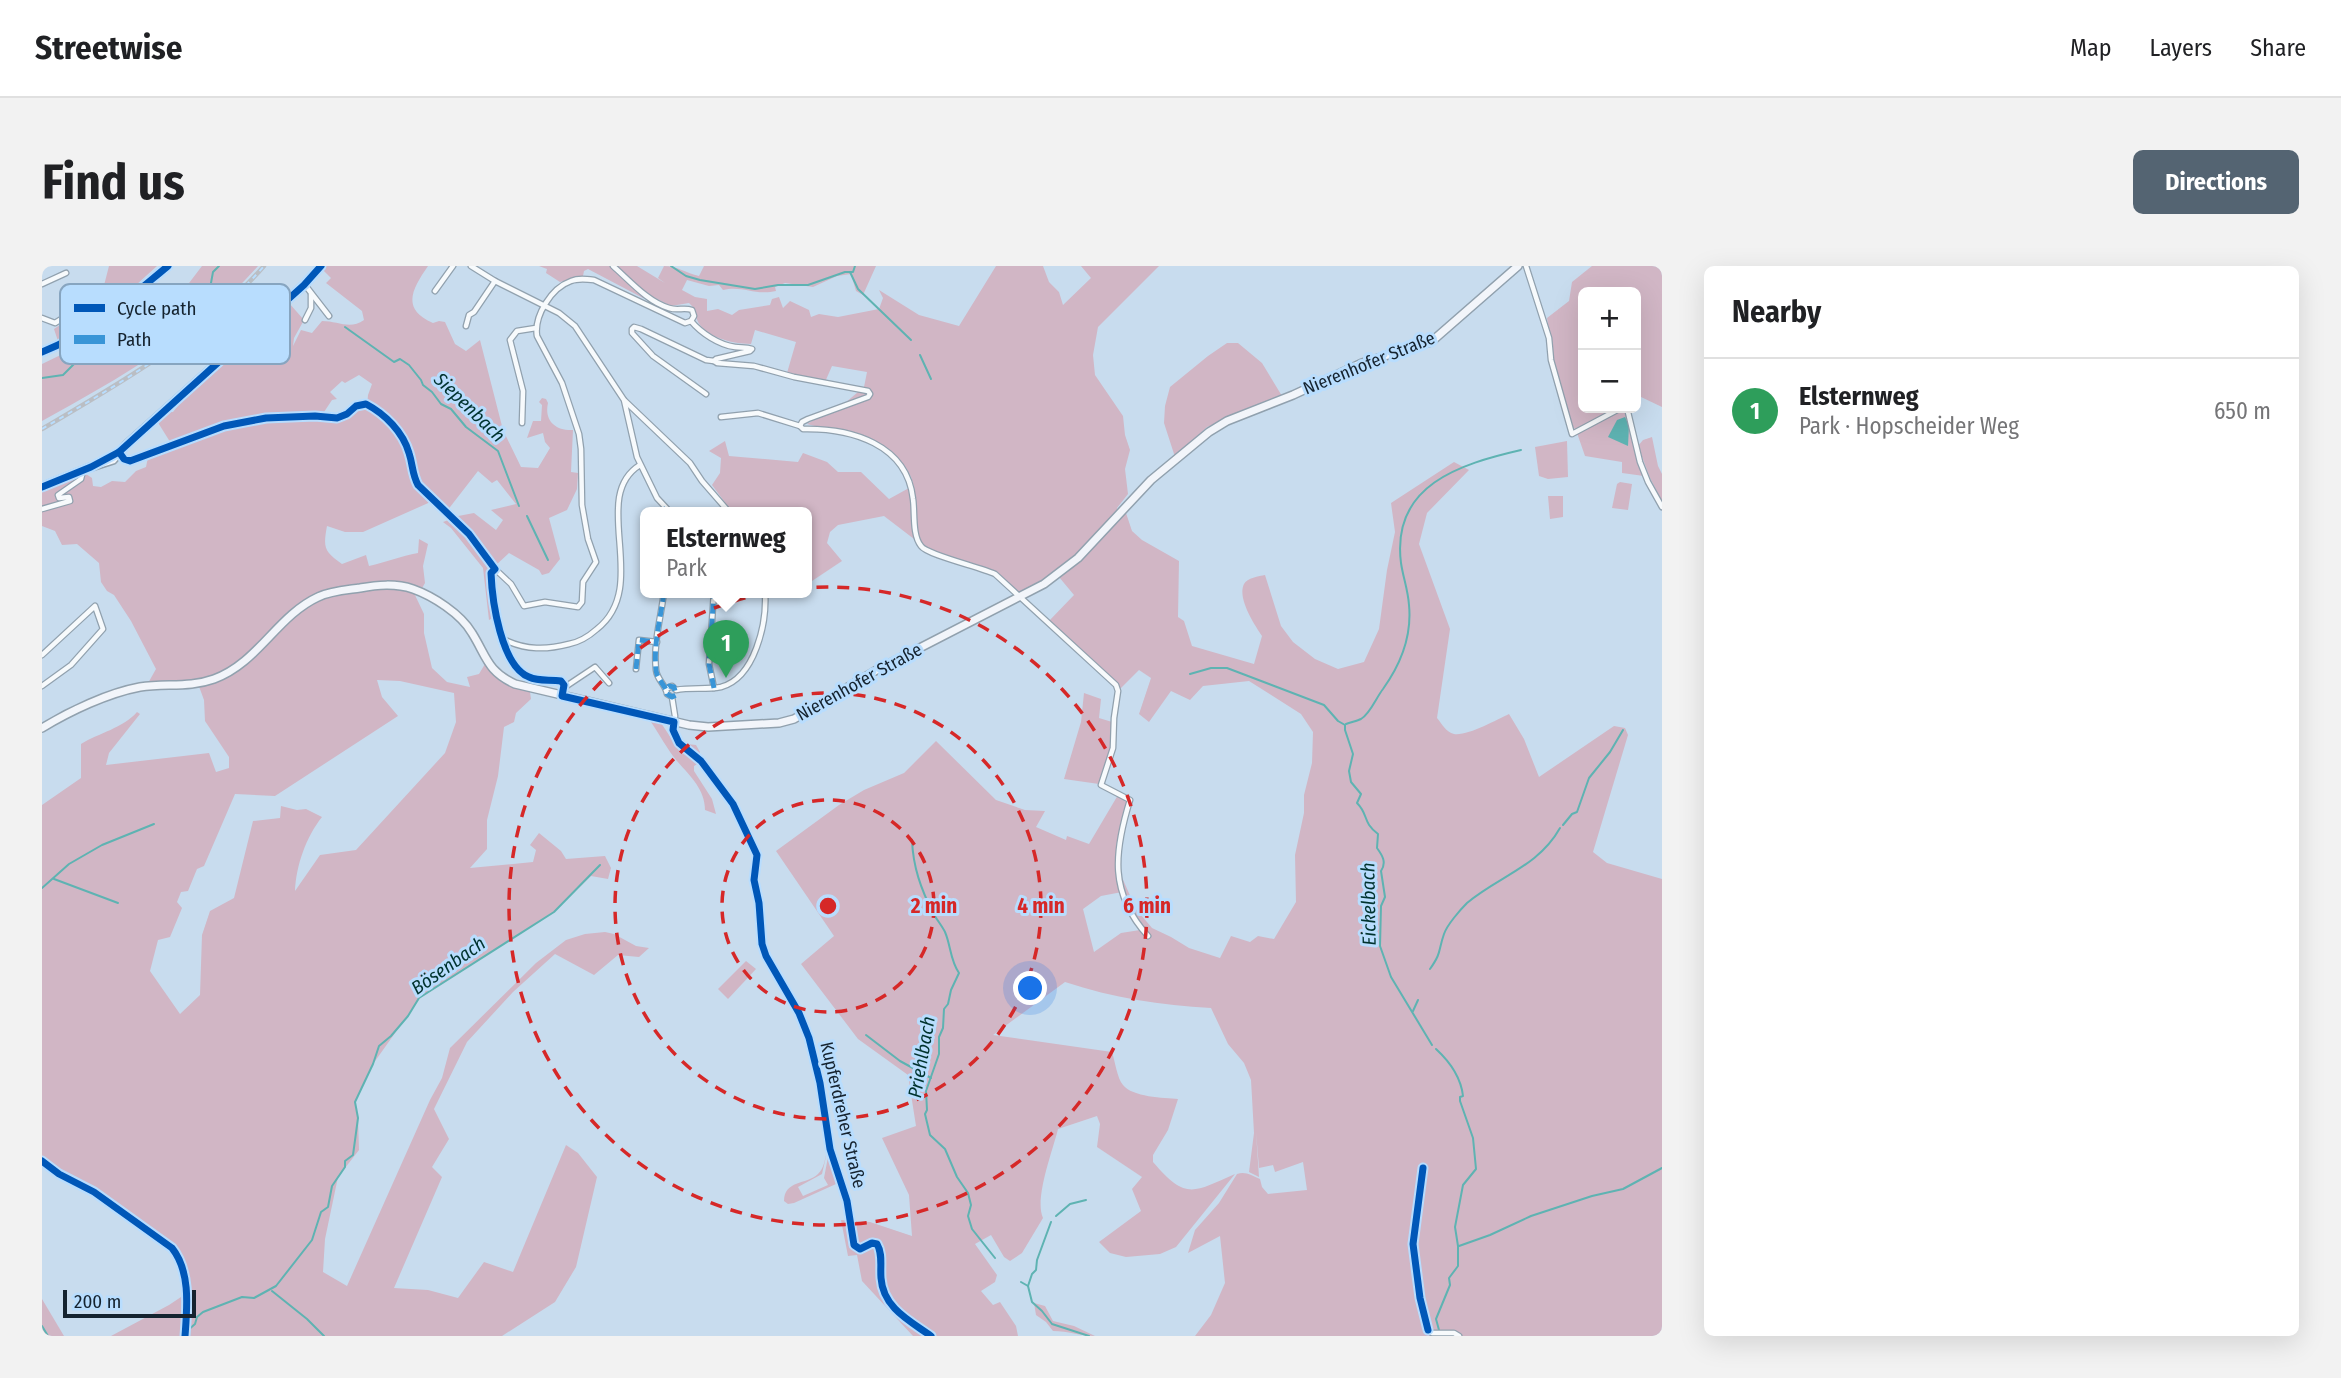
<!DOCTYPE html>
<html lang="en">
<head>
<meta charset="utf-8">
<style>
	body { margin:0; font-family:"Fira Sans Condensed",sans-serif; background:#f2f2f2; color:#202124 }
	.controls { position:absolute; right:21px; top:21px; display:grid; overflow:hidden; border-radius:10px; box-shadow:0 7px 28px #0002 }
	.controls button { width:63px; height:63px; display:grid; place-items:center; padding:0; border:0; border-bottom:2px solid #e0e0e0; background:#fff; color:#202124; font:35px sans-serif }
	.scale { position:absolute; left:21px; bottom:18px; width:133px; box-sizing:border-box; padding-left:7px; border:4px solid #15232f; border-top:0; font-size:19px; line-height:24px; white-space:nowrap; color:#15232f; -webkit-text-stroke:5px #b8ddfe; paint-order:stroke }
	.you { position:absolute; left:989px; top:723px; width:24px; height:24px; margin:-18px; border:5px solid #fff; border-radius:50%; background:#1a73e8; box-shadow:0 0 0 10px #1a73e833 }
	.badge { display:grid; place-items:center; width:46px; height:46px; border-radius:50%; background:#546472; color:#fff; font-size:23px; font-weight:700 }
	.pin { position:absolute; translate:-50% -58px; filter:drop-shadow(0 2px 4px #0008) }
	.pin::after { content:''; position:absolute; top:37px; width:24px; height:21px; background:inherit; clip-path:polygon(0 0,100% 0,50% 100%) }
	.popup { position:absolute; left:598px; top:241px; width:172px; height:91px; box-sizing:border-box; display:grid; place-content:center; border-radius:10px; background:#fff; filter:drop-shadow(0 2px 5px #0005); font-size:23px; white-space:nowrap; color:#757577 }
	.popup b { font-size:26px; color:#202124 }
	.popup::after { content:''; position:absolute; left:50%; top:100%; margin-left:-14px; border:14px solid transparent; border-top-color:#fff }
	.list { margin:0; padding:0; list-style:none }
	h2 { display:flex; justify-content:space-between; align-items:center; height:91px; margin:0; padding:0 28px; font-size:30px }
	h2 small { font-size:23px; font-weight:400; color:#757577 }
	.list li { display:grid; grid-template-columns:46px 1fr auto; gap:21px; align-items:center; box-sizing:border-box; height:105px; padding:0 28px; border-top:2px solid #e0e0e0 }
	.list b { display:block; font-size:26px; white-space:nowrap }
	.list p { margin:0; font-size:23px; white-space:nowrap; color:#757577 }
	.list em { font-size:23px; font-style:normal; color:#757577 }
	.map { position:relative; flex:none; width:1620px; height:1070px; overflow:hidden; border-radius:10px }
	header { display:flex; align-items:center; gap:42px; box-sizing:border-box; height:98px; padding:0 35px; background:#fff; border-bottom:2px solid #e0e0e0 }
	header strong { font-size:33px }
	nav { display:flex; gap:38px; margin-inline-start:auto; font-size:24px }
	.intro { display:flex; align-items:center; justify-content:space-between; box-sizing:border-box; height:168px; padding:0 42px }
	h1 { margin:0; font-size:49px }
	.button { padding:18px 32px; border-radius:10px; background:#546472; color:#fff; font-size:24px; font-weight:700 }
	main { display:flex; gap:42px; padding:0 42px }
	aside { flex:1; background:#fff; border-radius:10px; box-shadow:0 7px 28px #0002 }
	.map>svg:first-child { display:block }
</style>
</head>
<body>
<header>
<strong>Streetwise</strong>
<nav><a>Map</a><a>Layers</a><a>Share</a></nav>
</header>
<div class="intro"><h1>Find us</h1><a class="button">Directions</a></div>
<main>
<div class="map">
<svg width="1620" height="1070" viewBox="0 0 1620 1070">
	<rect width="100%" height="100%" fill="#c8dcee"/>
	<!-- green -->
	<g fill="#d1b6c5" fill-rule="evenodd">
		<path d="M67,0H115L83,29L16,75L12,63L59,31Z"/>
		<path d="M160,0H216C156,68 78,112 0,155V98L29,84L34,76L90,36L98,44L144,21Z"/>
		<path d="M283,0H386C371,22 358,43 391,57L397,55L403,56L413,78L424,85L438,74L461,164L479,201L496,202L508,182L503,176L501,167L485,172L491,155H499L500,139L497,136L500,132L504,133L506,137C502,154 513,165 531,164L529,206L536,207L535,223L525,244L507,252L518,293L507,307L500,309L497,304L467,287L453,300L428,266L411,251L432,247L454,264L461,254L449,244L474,238L455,214L450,217L436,205L405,245L393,234L321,266H303L285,260C281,282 282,285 300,298L324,289L327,300C344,296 359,290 376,287L377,273L386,278L381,300L383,317L379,324L372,327L382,348V367L390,402L405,416L428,421L425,411L437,408L443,398C454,415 470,421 488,426L489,433L474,447L472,456L462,461L456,510L445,554V583L428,602L491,596L494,584L488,579L497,567L519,585L524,593L563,590L569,602L566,613L549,610L512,646L378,732L331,798L313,836L316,852L317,884L296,911L283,973L281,1006L305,1020L388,834L400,812L408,782L494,697L524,674L543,668L563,666L572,668L594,680L607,682L597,691L576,689L552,709L513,688L471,726L425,776L392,843L407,873L390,901L400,911L352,1022L386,1024L416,1032L442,996L471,1006L524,879L536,887L555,911L534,1001L513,1036L460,1070H69L127,1039L142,1029V1013H144L138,993L131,982L0,891V539L39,512V478C57,467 81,462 95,446L98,448L67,487L64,499L167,487L174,506L187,502V491L163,455L162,434L155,415L105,419L114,403L89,355L72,329L65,325L59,316L57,297L35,278L20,279L13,265L0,260V225L37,209L44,208L50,212L51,220L59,221L70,215L83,216L94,205L104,201L106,191L120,188L146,174L145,172L130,179L115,155L127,146H131L138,137L228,58L227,56L247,37L262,54L252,72L251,80L259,64L270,67L280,55C296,55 308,64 322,54L320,45L284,17L289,12L280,3ZM317,109L330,118L326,129L325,140L317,142L300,153L290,154L273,152L211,155L210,153L280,149L290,134L295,133L288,126L300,115L303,117ZM335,414L358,415L412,427L414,456L403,487L314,584L278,589L253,625C254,600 264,571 280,551L264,543L255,544L239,540L238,552L211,555L192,632L168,645L160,669L158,729L138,748L108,705L116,674L128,671L140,642L135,636L139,626L146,625L155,603L162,600L193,528L233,530L356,450L340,431Z"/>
		<path d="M497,0H595L623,17L616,12L622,0C635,0 644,7 657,10L662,0H834L821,29L814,25L809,8L795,10L771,21L743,17L733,21L734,25C714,30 700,19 681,24L677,19L667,20L645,14L640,24L653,31L665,33V45L676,43L690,49L697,44L728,39L730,33L737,31L741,42L748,35L767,44L769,51L777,48L796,51L837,43L841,32L837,24L877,49L917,60L954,0H1001L1007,16L1017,26L1021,39L1049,12L1039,0H1117L1056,61L1051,89L1053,109L1081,150L1083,169L1088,184L1083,203L1086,228L1075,242V247L1035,289L997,319L976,326L954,306L939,300L889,286L842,250L796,259L788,266L785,277L800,295L767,317L765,323L764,246H690L670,219L678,207L679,192L667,185L683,175L687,190L756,196L761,187L785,196L796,206H819L847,233L867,222L873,241C872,231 873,218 868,209C857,185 827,170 802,164C790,161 777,162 765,158L775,152L803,142V137L822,121L825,106L790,100L783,116L745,107L754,76L713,64L709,78C688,78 652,69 653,43L647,37L629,40L609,30L601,32L546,3L542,5L541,10L518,16L504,7L505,3Z"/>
		<path d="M1550,0H1620V141L1599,131L1594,133V26H1541V142H1574L1535,164L1530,161L1515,112L1505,52L1527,35L1530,16Z"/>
		<path d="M1185,77H1196L1220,97L1240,130L1165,161L1133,191L1122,157L1123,140L1128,121L1166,90Z"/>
		<path d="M1583,142L1602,210L1580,207V196L1543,190L1535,167Z"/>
		<path d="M1610,171L1616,200L1620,208V235L1608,212L1596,180L1601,174Z"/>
		<path d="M1525,175L1526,211L1506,213L1497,210L1493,181Z"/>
		<path d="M1412,196L1427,204L1385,247L1377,278L1408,363L1395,452C1400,458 1404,466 1412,468C1426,470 1454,454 1467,448L1482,473L1497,511L1572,460L1583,462L1586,469L1551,586L1565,597L1620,613V1070H1153L1169,1049L1183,1017L1178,970L1146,987L1153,964L1177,937L1195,908C1204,905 1210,910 1218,913L1220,921L1226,928L1265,924L1261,896L1233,906L1231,899L1217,902L1214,866L1217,911L1207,906L1212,867L1209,814L1202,797L1186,778L1169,742C1119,739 1071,732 1023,716L951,769L1070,786C1073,795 1075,812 1081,819C1090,831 1122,832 1136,833L1126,864L1111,889V896C1144,934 1150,927 1193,908L1134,981L1118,988L1084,991L1068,987L1057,976L1099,945L1090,923L1100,911L1055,881L1058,858L1055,850L1016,863C1011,884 992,933 1001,952L980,987L968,995L962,991L949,969L933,978L955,1009L953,1016L939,1025L951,1039L958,1036L974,1060L976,1070H871L820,1015L815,989L806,990L799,954L828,956L870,970L867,929L840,872L874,860L866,809L816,773L759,698L792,670L734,585L797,539L822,524L862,507L894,475L954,534L983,544L1003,545L994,561L1024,574L1025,570L1047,578L1076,529L1085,537L1074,580V598L1094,643L1110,662L1129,671L1147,682L1178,692L1189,670L1208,676L1216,670L1232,673L1254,636L1253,589L1262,547V529L1270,497L1271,466L1259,448L1207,415L1161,420L1148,434L1129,425L1107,456L1097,448L1109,412L1097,404L1078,423L1006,356L1032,329L1017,311L1083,244L1090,265L1100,274L1137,295L1136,351L1142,355L1150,380L1212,398L1220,370C1212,358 1195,332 1202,318C1205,312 1217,310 1223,309L1239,360L1251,376L1273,393L1296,403L1322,396L1337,363L1345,304L1353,266L1349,237ZM1080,626L1084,640L1098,664L1079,667L1052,686L1041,643L1059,630Z"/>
		<path d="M1578,216L1590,218L1586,244L1570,242L1575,218Z"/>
		<path d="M1506,230H1521V251L1508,253Z"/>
		<path d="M409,253L449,300C444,315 449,336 452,351L447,354L441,302L409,262L401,256Z"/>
		<path d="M1042,427L1059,433L1057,452L1070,456L1068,486L1057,518L1022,513L1039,456Z"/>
		<path d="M609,456L619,457L639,487L648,489L645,478L654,479L658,486L657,497L652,500V505L670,533L674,548L663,544C663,523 648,510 635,495C625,483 618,469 609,456Z"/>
		<path d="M704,695L714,703L686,733L676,723Z"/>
		<path d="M785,886L780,908L756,921L761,930L786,919L782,912L786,891L794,918L752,937L746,938L742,935C742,914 764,919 776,908C782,903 783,892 785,886Z"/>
		<path d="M0,1033L22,1070H0Z"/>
		<path d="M992,1037L1003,1040L1011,1055L1032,1060L1053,1070C1038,1070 1026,1065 1011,1065L1004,1056L994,1049Z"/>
	</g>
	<!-- water -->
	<path fill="#5eb3b2" d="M1583,151L1587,159L1586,180L1566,171L1575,154Z"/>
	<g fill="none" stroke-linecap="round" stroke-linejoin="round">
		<!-- stream -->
		<g stroke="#5eb3b2" stroke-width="2">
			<path d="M629,0L644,10L658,14L713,23L736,19H766L803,6H811L813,0"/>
			<path d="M808,6L816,23L869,74"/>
			<path d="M303,61L352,96L358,93L367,99L379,114L381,119L390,126L399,138L409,143L424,161L456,185L477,240"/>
			<path d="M878,89L889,113"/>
			<path d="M0,112L21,109L44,86L122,46L160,35L167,28L171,6L177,0"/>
			<path d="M485,250L506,294"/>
			<path d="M1148,408L1169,402H1185L1282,439L1296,455L1303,459V464L1311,488L1307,505L1309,516L1319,528L1315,537C1327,549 1320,556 1336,568L1335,582C1340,589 1345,596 1339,605L1343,631L1339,640L1338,680L1349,711L1390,779"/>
			<path d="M1304,458C1309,456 1315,455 1319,453C1328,448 1334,432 1341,423C1359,398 1370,370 1367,339C1366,324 1361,311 1359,297C1349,219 1418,198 1479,184"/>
			<path d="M1521,559L1530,548L1535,546L1547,512L1568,486L1581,464"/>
			<path d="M870,574C871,601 879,623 891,647C895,654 900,660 903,666C909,680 908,694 917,707L909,724L906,738L902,743L901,762L897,771V788L884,825L885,844L883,848L888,869L903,883L915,911L926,927L929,939L926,950L930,963L953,992"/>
			<path d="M12,613L76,637"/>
			<path d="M0,622L27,598L60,579L112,558"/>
			<path d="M1388,703C1400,686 1396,685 1402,668C1405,659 1418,644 1425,637C1457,610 1496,601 1518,562"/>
			<path d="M1371,745L1376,734"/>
			<path d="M824,769L858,795L889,812"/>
			<path d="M1394,783C1407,795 1419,812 1421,830L1418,831V835L1431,872L1434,903L1421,919L1413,961L1416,980V1000L1407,1012L1408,1019L1394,1053L1397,1064"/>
			<path d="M1014,950L1028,938L1044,934"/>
			<path d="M1417,980L1448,969L1489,950L1550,930L1581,923L1620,902"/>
			<path d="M979,1016L986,1020L990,1036L1000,1045L1010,1058L1047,1070"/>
			<path d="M986,1020L990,1008L994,1004L995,994L1009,956"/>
			<path d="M230,1025L265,1053L282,1070"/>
			<path d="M0,1060L6,1070"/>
			<path d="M145,1065L153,1058L155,1051L161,1046L200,1031L212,1032L234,1020L270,974L279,946L286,941L290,920L303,901V895L311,889L316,852L313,836L331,798L337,780L349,770L366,750L377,732L512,646L558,599"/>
		</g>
		<defs>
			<g id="street">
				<path d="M429,0L453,15L517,47L533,60L582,134L595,191L615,232L628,246"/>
				<path d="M1484,0L1507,72L1509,94L1530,168L1579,142"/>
				<path d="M0,18L24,7"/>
				<path d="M263,19L287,50"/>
				<path d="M393,25L411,0"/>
				<path d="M0,52L13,57L50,34"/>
				<path d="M263,54L269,42V28"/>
				<path d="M649,55C659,67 677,79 693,81C699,82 704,81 710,83L708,85L674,93L672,95L675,97L712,100L752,111L826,125L828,128L826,131L766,153L760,156L758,160L761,163C809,162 865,178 871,233C873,246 870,269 879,280C885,289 938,301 953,308L1074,419L1076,425L1072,452L1071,482L1059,519L1088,534C1072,586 1067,627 1106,670"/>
				<path d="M424,60L427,49L432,46L453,15"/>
				<path d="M664,128L611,90L590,67V63L592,61L599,63L664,94L672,95"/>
				<path d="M583,135L648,197L660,215L687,246"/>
				<path d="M1585,142L1598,196L1606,216L1620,241"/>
				<path d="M679,151L716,147L758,160"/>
				<path d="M480,157L481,125L468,74L475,65L494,62"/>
				<path d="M0,243L28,235L27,231L17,232L16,229L39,213L41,205"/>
				<path d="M622,326C619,351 611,378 614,404C615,414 624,419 625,428L630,431L633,450L631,464L633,470L641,481L659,495L683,527L691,538L715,589L712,614L717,637L720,678L724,690L757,747L767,772L778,817L788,883L805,935L812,979L818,983L830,977L835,978C841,988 838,1000 839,1012C841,1042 868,1055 889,1070"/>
				<path d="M463,374C484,384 504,384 527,378C538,376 546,371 555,363C610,320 546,231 598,199"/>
				<path d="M0,389L53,340L61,363L29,399L0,420"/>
				<path d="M594,403L597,374L615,376"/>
				<path d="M523,421L553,401L567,417"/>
				<path d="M672,422L667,398L672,326"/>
				<path d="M624,423L630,420L634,424C649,421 664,424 679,421C713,412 725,357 723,326"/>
				<path d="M521,429L522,419L519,415C508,413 497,416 487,411C459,400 450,334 449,307L453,303L469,318L482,340L503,336L536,341L540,336L541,316L554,296L546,273L540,239L539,183L537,168L520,117L495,70C492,50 509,22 529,15C536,12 544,13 552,14L643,57L649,55L652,50L650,44C642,41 636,45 627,42C606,36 588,15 571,0"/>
				<path d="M0,895L17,908L52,926L82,947"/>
				<path d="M1390,1067H1412L1417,1070"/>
			</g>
			<g id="secondary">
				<path d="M0,86C49,67 86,33 126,0"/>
				<path d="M49,201L71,194L84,179L262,19L279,0"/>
				<path d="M0,221L51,200"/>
				<path d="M0,462C28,445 66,427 98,421C124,417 147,422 172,413C216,397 235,350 276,331C288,325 304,324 318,322C335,319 353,317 371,323C391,330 419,348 430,367C445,391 445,405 473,418L647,459L666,461L737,457L752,453L833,405L1002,318L1036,292L1109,214L1167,166L1185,155L1251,129L1320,97L1389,76L1476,0"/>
			</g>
		</defs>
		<!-- street casing -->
		<use href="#street" stroke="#91a1ae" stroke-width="7"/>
		<!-- secondary casing -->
		<use href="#secondary" stroke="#91a1ae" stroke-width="10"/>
		<!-- street -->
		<use href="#street" stroke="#f7fafc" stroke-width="4.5"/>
		<!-- secondary -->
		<use href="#secondary" stroke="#f2f5fa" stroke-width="7"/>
		<defs>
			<path id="rail" d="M0,163C80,116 160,71 222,0"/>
		</defs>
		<!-- rail casing -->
		<use href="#rail" stroke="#babec4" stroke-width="4.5"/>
		<!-- rail -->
		<use href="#rail" stroke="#b8ddfe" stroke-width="2" stroke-dasharray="5" stroke-linecap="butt"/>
		<!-- quiet -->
		<g stroke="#3995d7" stroke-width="5" stroke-dasharray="10 5" stroke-linecap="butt">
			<path d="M620,246L624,242"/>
			<path d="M622,326C619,351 611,378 614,404C615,414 624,419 625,428L630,431L634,429L632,421L627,420L624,423"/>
			<path d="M594,403L597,374L615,376"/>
			<path d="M672,422L667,398L672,326"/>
		</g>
		<defs>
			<g id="cycleway">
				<path d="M0,86C49,67 86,33 126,0"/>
				<path d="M77,186L82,193L88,195L182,160L224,152L273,150L295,152L305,148L314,140L324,138C343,148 361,166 367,187C371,199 370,208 376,219L427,268L453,303L449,307C450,334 459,400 487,411C497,416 508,413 519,415L522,419L520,430L632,456L631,464L637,477L659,495L691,538L715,589L712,614L717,637L720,678L724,690L757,747L767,772L778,817L788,883L805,935L812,979L818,983L830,977L835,978C841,988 838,1000 839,1012C841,1042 868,1055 889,1070"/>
				<path d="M0,221L49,201L77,186L262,19L279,0"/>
				<path d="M0,895L17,908L52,926L130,982C149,1006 145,1042 143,1070"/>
				<path d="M1381,902L1371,978L1378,1032L1386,1064"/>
			</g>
		</defs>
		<!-- cycleway casing -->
		<use href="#cycleway" stroke="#b8ddfe" stroke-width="11"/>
		<!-- cycleway -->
		<use href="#cycleway" stroke="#0057b8" stroke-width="7"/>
	</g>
	<!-- distance rings -->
	<g fill="none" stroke="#d62828" stroke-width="3.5" stroke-dasharray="12 9">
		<circle cx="786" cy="640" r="106"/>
		<circle cx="786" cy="640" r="213"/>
		<circle cx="786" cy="640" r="319"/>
	</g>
	<g text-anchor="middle" stroke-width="6" stroke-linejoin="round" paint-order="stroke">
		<!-- street labels -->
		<g font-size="18" fill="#15232f" stroke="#b8ddfe">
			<text transform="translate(1327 97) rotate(-22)" y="6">Nierenhofer Straße</text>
			<text transform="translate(817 416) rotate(-29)" y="6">Nierenhofer Straße</text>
			<text transform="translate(801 849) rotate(77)" y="6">Kupferdreher Straße</text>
		</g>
		<!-- water labels -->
		<g font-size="19" font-style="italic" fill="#00332f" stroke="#b8ddfe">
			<text transform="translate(428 141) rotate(44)" y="7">Siepenbach</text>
			<text transform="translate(1326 638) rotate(-91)" y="7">Eickelbach</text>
			<text transform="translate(406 699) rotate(-35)" y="7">Bösenbach</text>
			<text transform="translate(879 791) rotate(-80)" y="7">Priehlbach</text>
		</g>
	</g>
	<!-- legend -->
	<rect x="18" y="18" width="230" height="80" rx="10" fill="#b8ddfe" stroke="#87a5c0" stroke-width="2"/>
	<rect x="32" y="38" width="31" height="8" fill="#0057b8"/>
	<rect x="32" y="69" width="31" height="9" fill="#3995d7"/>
	<g font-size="19" fill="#15232f">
		<text x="75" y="49">Cycle path</text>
		<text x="75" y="80">Path</text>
	</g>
	<circle cx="786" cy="640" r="10" fill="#d62828" stroke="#b8ddfe" stroke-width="3.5"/>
	<g font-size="21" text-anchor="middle" font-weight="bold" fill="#d62828" stroke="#b8ddfe" stroke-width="6" stroke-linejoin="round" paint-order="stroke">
		<text x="892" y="647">2 min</text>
		<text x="999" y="647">4 min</text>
		<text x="1105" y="647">6 min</text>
	</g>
</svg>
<div class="controls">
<button>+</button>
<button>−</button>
</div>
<div class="scale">200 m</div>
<div class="you"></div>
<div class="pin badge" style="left:684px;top:412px;background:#2e9e5b">1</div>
<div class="popup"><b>Elsternweg</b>Park</div>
</div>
<aside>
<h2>Nearby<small></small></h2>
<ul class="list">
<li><span class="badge" style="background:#2e9e5b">1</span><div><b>Elsternweg</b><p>Park · Hopscheider Weg</p></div><em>650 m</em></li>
</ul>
</aside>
</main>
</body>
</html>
